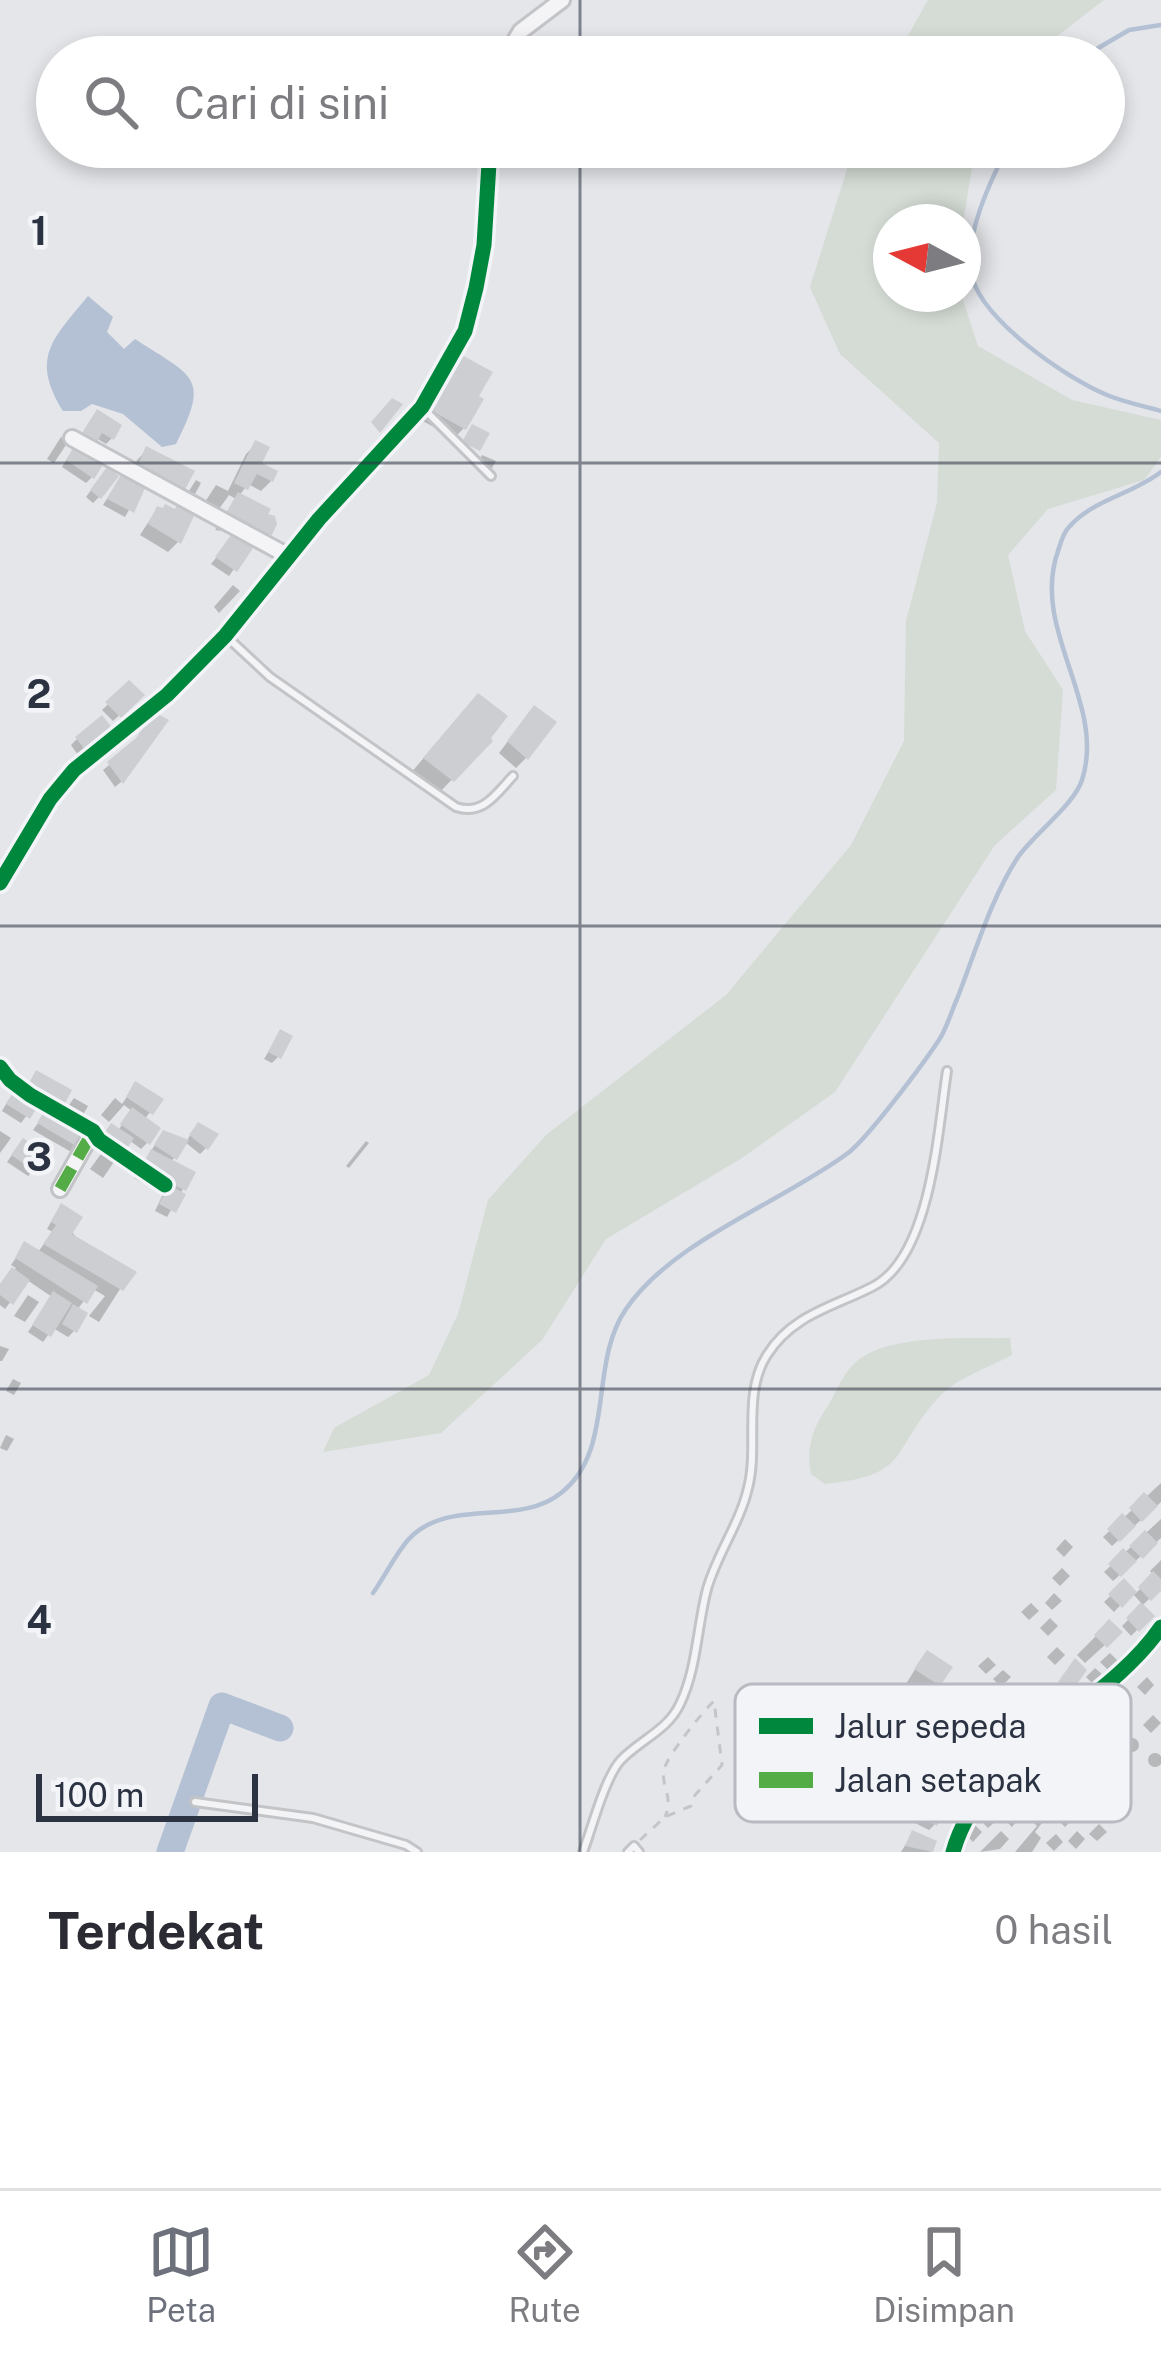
<!DOCTYPE html>
<html lang="id">
<head>
<meta charset="utf-8">
<style>
	body { margin:0; font-family:"Public Sans",sans-serif; background:#f2f2f3; color:#2b2b33 }
	.compass { position:absolute; left:873px; top:204px; width:108px; height:108px; border-radius:50%; background:#fff; box-shadow:0 6px 18px #0003; rotate:277deg }
	.scale { position:absolute; left:36px; bottom:30px; width:222px; box-sizing:border-box; padding-left:12px; border:6px solid #2b3242; border-top:0; font-size:33px; line-height:42px; white-space:nowrap; color:#2b3242; -webkit-text-stroke:9px #f3f4f8; paint-order:stroke }
	.list { margin:0; padding:0; list-style:none }
	h2 { display:flex; justify-content:space-between; align-items:center; height:156px; margin:0; padding:0 48px; font-size:51px }
	h2 small { font-size:39px; font-weight:400; color:#7c7c81 }
	.icon { flex:none; width:66px; height:66px; fill:none; stroke:currentColor; stroke-width:2; stroke-linecap:round; stroke-linejoin:round }
	.map { position:relative; flex:none; width:1161px; height:1852px; overflow:hidden }
	.search { position:absolute; background:#fff; box-shadow:0 6px 18px #0003; left:36px; right:36px; top:36px; height:132px; display:flex; align-items:center; gap:30px; box-sizing:border-box; padding:0 42px; border-radius:66px; color:#7c7c81; font-size:45px }
	.sheet { height:336px; background:#fff }
	nav { display:flex; justify-content:space-around; align-items:center; box-sizing:border-box; height:168px; border-top:3px solid #e1e1e2; background:#fff; font-size:33px; color:#7c7c81 }
	nav a { display:grid; justify-items:center; gap:6px }
	nav .on { color:#6c717c }
	.map>svg:first-child { display:block }
</style>
</head>
<body>
<div class="map">
<svg width="1161" height="1852" viewBox="0 0 1161 1852">
	<rect width="100%" height="100%" fill="#e4e6e9"/>
	<!-- green -->
	<g fill="#d4dcd5">
		<path d="M928,0H1104L1030,57H896Z"/>
		<path d="M854,147H982L972,168L963,222H891V294H961L978,346L1072,400L1161,420V457L1144,480L1048,509L1008,555L1025,631L1063,690L1056,790L995,845L835,1092L742,1158L606,1239L542,1340L441,1433L323,1452L334,1428L429,1375L458,1314L488,1200L546,1135L726,995L851,845L904,741L906,621L937,503L939,443L840,354L810,287Z"/>
		<path d="M1010,1338L1012,1355C990,1367 954,1379 938,1398C889,1452 912,1475 825,1484L811,1474C806,1445 813,1428 829,1404C836,1392 843,1374 854,1364C884,1333 970,1339 1010,1338Z"/>
	</g>
	<!-- water -->
	<path fill="#b4c0d3" d="M88,296L113,317L107,332L124,349L135,339C193,377 211,376 176,444L162,447L123,414L92,404L81,411H63C30,357 53,339 88,296Z"/>
	<!-- shadow -->
	<g fill="#0003">
		<path d="M449,366L464,428L454,438L419,419Z"/>
		<path d="M91,419L112,438L106,444L96,438L92,477L86,483L62,467Z"/>
		<path d="M61,437L68,442L54,463L47,459Z"/>
		<path d="M256,444L258,464L271,481L261,491L248,484L239,496L269,533L250,546L229,576L211,564L233,537L232,532L215,530L236,499L229,495L219,509L205,502L216,485L228,491L246,454Z"/>
		<path d="M147,450L181,492L171,502L142,487L125,517L103,505L117,483L128,481L137,460Z"/>
		<path d="M482,455L496,461L492,468L478,462Z"/>
		<path d="M101,477L99,497L93,503L86,497Z"/>
		<path d="M196,480L201,483L195,494L189,491Z"/>
		<path d="M157,509L178,542L168,552L140,535Z"/>
		<path d="M233,585L240,591L219,613L214,607Z"/>
		<path d="M129,684L141,695L113,721L102,710Z"/>
		<path d="M464,710L489,741L438,794L411,773Z"/>
		<path d="M525,719L526,758L516,768L499,753Z"/>
		<path d="M164,721L121,782L115,787L103,770Z"/>
		<path d="M103,734L78,755L71,745L77,739Z"/>
		<path d="M280,1033L278,1057L272,1063L264,1059Z"/>
		<path d="M37,1073L59,1119L74,1098L88,1106L79,1122L86,1135L73,1153L33,1130L48,1110L36,1103L21,1123L2,1111L9,1099L21,1097Z"/>
		<path d="M135,1085L160,1099L144,1120L147,1143L141,1149L129,1140L103,1178L90,1169L132,1111L124,1105L109,1122L101,1115L115,1098L122,1104Z"/>
		<path d="M0,1131L11,1138L0,1153Z"/>
		<path d="M192,1132L206,1148L200,1154L185,1142L171,1162L183,1189L167,1217L155,1211L163,1194L134,1178L158,1140L186,1142Z"/>
		<path d="M366,1141L369,1143L349,1168L346,1166Z"/>
		<path d="M17,1148L34,1170L28,1176L7,1162Z"/>
		<path d="M56,1213L120,1289L99,1322L89,1316L105,1296L93,1289L77,1310L74,1331L68,1337L53,1328L43,1342L28,1332L52,1297L27,1280L5,1309L0,1305V1286L16,1268L11,1265L25,1245L38,1252L53,1232L47,1229Z"/>
		<path d="M28,1295L39,1302L25,1322L14,1316Z"/>
		<path d="M0,1346L9,1349L2,1361H0Z"/>
		<path d="M13,1379L21,1383L14,1395L6,1391Z"/>
		<path d="M6,1435L14,1439L7,1451L0,1448Z"/>
		<path d="M1161,1483V1502L1112,1546L1103,1537Z"/>
		<path d="M1161,1519V1538L1113,1581L1104,1572Z"/>
		<path d="M1065,1539L1073,1547L1064,1557L1056,1549Z"/>
		<path d="M1161,1560V1587L1143,1605L1132,1593L1114,1612L1104,1602L1124,1583L1135,1594L1154,1575L1150,1571Z"/>
		<path d="M1062,1568L1070,1576L1060,1586L1052,1578Z"/>
		<path d="M1054,1593L1062,1601L1052,1610L1045,1603Z"/>
		<path d="M1031,1603L1039,1611L1029,1620L1021,1612Z"/>
		<path d="M1141,1607L1151,1616L1131,1636L1122,1626Z"/>
		<path d="M1050,1618L1058,1626L1048,1636L1040,1628Z"/>
		<path d="M1109,1623L1119,1632L1085,1663L1077,1655Z"/>
		<path d="M1057,1647L1065,1655L1055,1665L1047,1657Z"/>
		<path d="M1110,1653L1118,1661L1108,1670L1100,1662Z"/>
		<path d="M988,1657L996,1665L986,1674L978,1666Z"/>
		<path d="M921,1660L938,1684L932,1690L925,1685L913,1705L897,1698Z"/>
		<path d="M1075,1662L1083,1670L1064,1700L1040,1722L1032,1714L1060,1688L1058,1686Z"/>
		<path d="M1095,1668L1103,1675L1094,1685L1086,1677Z"/>
		<path d="M1003,1670L1011,1677L1001,1687L993,1679Z"/>
		<path d="M1147,1677L1154,1685L1145,1695L1137,1687Z"/>
		<path d="M1153,1715L1161,1723L1151,1733L1143,1725Z"/>
		<circle cx="1132" cy="1745" r="7"/>
		<circle cx="1155" cy="1760" r="7"/>
		<path d="M956,1761L960,1777L954,1783V1800L948,1806L944,1804L935,1824L929,1830L907,1819L921,1797L942,1807L944,1803L928,1793Z"/>
		<path d="M1025,1768L1059,1801L1035,1832L1041,1838L1032,1852H1015L1037,1826L1031,1820L1041,1810L1045,1814L1049,1810L1015,1777Z"/>
		<path d="M1010,1782L1032,1803L1012,1827L1004,1819L1017,1807L1001,1792Z"/>
		<path d="M1066,1810L1074,1818L1065,1827L1057,1819Z"/>
		<path d="M990,1811L998,1819L988,1828L980,1820Z"/>
		<path d="M1099,1824L1107,1832L1097,1841L1089,1834Z"/>
		<path d="M975,1825L982,1832L973,1842L965,1834Z"/>
		<path d="M1001,1831L1009,1839L1000,1849L980,1852Z"/>
		<path d="M1077,1831L1085,1839L1076,1849L1068,1841Z"/>
		<path d="M912,1834L934,1843L930,1852H901Z"/>
		<path d="M1056,1834L1063,1842L1054,1851L1046,1843Z"/>
	</g>
	<g fill="none" stroke-linecap="round" stroke-linejoin="round">
		<!-- stream -->
		<g stroke="#b4c0d3" stroke-width="4.5">
			<path d="M1083,57L1129,30L1161,25"/>
			<path d="M1008,147C991,179 965,235 971,272C978,318 1066,378 1107,395C1124,402 1143,406 1161,411"/>
			<path d="M373,1593C385,1576 395,1555 408,1540C447,1496 518,1528 561,1493C616,1450 588,1364 626,1309C673,1240 781,1203 848,1153C868,1138 923,1064 939,1040C947,1028 951,1012 957,999C975,953 991,898 1018,857C1034,834 1074,805 1082,780C1107,703 1030,630 1058,551C1061,542 1063,533 1069,527C1094,499 1131,495 1161,472"/>
		</g>
		<!-- river -->
		<path stroke="#b4c0d3" stroke-width="27" d="M170,1852L222,1706L280,1728"/>
	</g>
	<!-- building -->
	<g fill="#ccced1">
		<path d="M458,353L493,372L479,396L484,399L466,430L427,408Z"/>
		<path d="M392,398L403,404L380,433L371,422Z"/>
		<path d="M97,409L122,425L114,440L102,433L95,446L80,437Z"/>
		<path d="M472,424L490,433L480,451L462,442Z"/>
		<path d="M255,440L270,447L262,463L278,471L273,482L257,474L248,490L234,483Z"/>
		<path d="M76,444L104,463L94,479L66,460Z"/>
		<path d="M146,446L195,471L183,493L136,469Z"/>
		<path d="M107,467L119,476L101,499L90,490Z"/>
		<path d="M122,473L145,488L134,513L107,499Z"/>
		<path d="M238,492L271,509L268,514L275,516L277,524L272,535L266,534L265,537L241,523L222,520Z"/>
		<path d="M165,504L175,509L177,505L194,516L181,544L148,524L157,506L163,508Z"/>
		<path d="M231,535L253,548L237,572L215,557Z"/>
		<path d="M129,680L145,695L121,718L105,702Z"/>
		<path d="M478,693L508,716L491,738L493,741L454,782L423,758Z"/>
		<path d="M534,705L557,722L528,760L507,741Z"/>
		<path d="M154,712L169,720L123,784L107,762L136,738Z"/>
		<path d="M102,715L113,729L86,751L75,737Z"/>
		<path d="M280,1029L293,1036L281,1059L268,1052Z"/>
		<path d="M36,1070L72,1090L62,1109L26,1089Z"/>
		<path d="M135,1081L164,1099L153,1115L126,1097Z"/>
		<path d="M15,1089L39,1104L30,1119L6,1104Z"/>
		<path d="M132,1107L161,1128L150,1145L120,1124Z"/>
		<path d="M46,1108L90,1134L81,1149L37,1123Z"/>
		<path d="M198,1122L219,1134L208,1150L189,1135Z"/>
		<path d="M111,1123L134,1138L124,1153L101,1138Z"/>
		<path d="M163,1130L189,1140L177,1160L154,1145Z"/>
		<path d="M23,1138L48,1155L36,1172L11,1155Z"/>
		<path d="M151,1149L196,1172L186,1191L141,1168Z"/>
		<path d="M169,1185L186,1194L176,1213L159,1204Z"/>
		<path d="M61,1203L83,1217L72,1234L137,1272L123,1291L43,1244L56,1225L51,1222Z"/>
		<path d="M24,1241L98,1286L87,1304L15,1258Z"/>
		<path d="M12,1267L30,1280L13,1305L0,1295V1284Z"/>
		<path d="M53,1291L72,1303L51,1337L32,1325Z"/>
		<path d="M73,1304L88,1313L77,1333L62,1324Z"/>
		<path d="M1144,1492L1158,1506L1142,1522L1129,1508Z"/>
		<path d="M1122,1513L1136,1526L1120,1542L1107,1529Z"/>
		<path d="M1145,1530L1158,1543L1143,1559L1129,1546Z"/>
		<path d="M1123,1548L1137,1561L1121,1577L1108,1564Z"/>
		<path d="M1153,1571L1161,1579V1591L1151,1601L1138,1587Z"/>
		<path d="M1124,1578L1137,1592L1122,1608L1108,1594Z"/>
		<path d="M1141,1602L1155,1616L1139,1632L1126,1618Z"/>
		<path d="M1109,1619L1123,1632L1107,1648L1094,1635Z"/>
		<path d="M927,1650L953,1667L940,1686L914,1669Z"/>
		<path d="M1075,1658L1087,1670L1070,1694L1058,1682Z"/>
		<path d="M920,1793L946,1806L937,1826L911,1813Z"/>
		<path d="M912,1830L937,1841L933,1852L905,1846Z"/>
	</g>
	<g fill="none" stroke-linecap="round" stroke-linejoin="round">
		<defs>
			<g id="service">
				<path d="M425,410L491,476"/>
				<path d="M228,638L270,677L456,807C483,816 496,794 513,776"/>
				<path d="M195,1802L313,1818L406,1845L417,1852"/>
				<path d="M583,1852C592,1828 605,1777 621,1760C640,1740 668,1730 680,1704C697,1669 697,1627 707,1589C717,1554 740,1523 748,1488C759,1446 742,1394 767,1355C792,1315 833,1307 872,1287C931,1258 938,1130 947,1071"/>
				<path d="M628,1852L634,1846L639,1852"/>
			</g>
			<g id="minor">
				<path d="M505,57L521,31L562,0"/>
				<path d="M72,438L290,557"/>
				<path d="M0,883L50,799L74,770L167,695L225,636L319,519L422,407L465,331L476,288L484,245L490,147"/>
				<path d="M0,1067L10,1080L30,1095L93,1131L99,1140L165,1185"/>
				<path d="M60,1189L93,1131"/>
			</g>
			<path id="tertiary" d="M953,1852C982,1749 1104,1710 1161,1627"/>
		</defs>
		<!-- service casing -->
		<use href="#service" stroke="#c2c4c7" stroke-width="12"/>
		<!-- minor casing -->
		<use href="#minor" stroke="#c2c4c7" stroke-width="20"/>
		<!-- tertiary casing -->
		<use href="#tertiary" stroke="#c2c4c7" stroke-width="22"/>
		<!-- path -->
		<path stroke="#c4c4c9" stroke-width="3" stroke-dasharray="9 9" stroke-linecap="butt" d="M640,1840L665,1817L691,1806L695,1795L722,1765L714,1701C704,1710 666,1757 664,1770C661,1788 674,1797 665,1817"/>
		<!-- service -->
		<use href="#service" stroke="#f4f4f6" stroke-width="6"/>
		<!-- minor -->
		<use href="#minor" stroke="#f4f4f6" stroke-width="14"/>
		<!-- tertiary -->
		<use href="#tertiary" stroke="#f4f4f6" stroke-width="16"/>
		<!-- quiet -->
		<path stroke="#54ac46" stroke-width="12" stroke-dasharray="24 12" stroke-linecap="butt" d="M60,1189L93,1131"/>
		<defs>
			<g id="cycleway">
				<path d="M0,883L50,799L74,770L167,695L225,636L319,519L422,407L465,331L476,288L484,245L490,147"/>
				<path d="M0,1067L10,1080L30,1095L93,1131L99,1140L165,1185"/>
				<path d="M953,1852C982,1749 1104,1710 1161,1627"/>
			</g>
		</defs>
		<!-- cycleway casing -->
		<use href="#cycleway" stroke="#f3f4f8" stroke-width="22"/>
		<!-- cycleway -->
		<use href="#cycleway" stroke="#00873e" stroke-width="15"/>
	</g>
	<!-- grid -->
	<path fill="none" stroke="#2b3242" stroke-width="3" stroke-opacity="0.55" d="M580,0V57M580,147V1852M0,463H1161M0,926H1161M0,1389H1161"/>
	<!-- legend -->
	<rect x="735" y="1684" width="396" height="138" rx="18" fill="#f3f4f8" stroke="#b7bac1" stroke-width="3"/>
	<rect x="759" y="1718" width="54" height="16" fill="#00873e"/>
	<rect x="759" y="1772" width="54" height="16" fill="#54ac46"/>
	<g font-size="33" fill="#2b3242">
		<text x="834" y="1738">Jalur sepeda</text>
		<text x="834" y="1792">Jalan setapak</text>
	</g>
	<g font-size="39" text-anchor="middle" font-weight="bold" fill="#2b3242" stroke="#f3f4f8" stroke-width="9" stroke-linejoin="round" paint-order="stroke">
		<text x="39" y="245">1</text>
		<text x="39" y="708">2</text>
		<text x="39" y="1171">3</text>
		<text x="39" y="1634">4</text>
	</g>
</svg>
<svg class="compass" viewBox="-18 -18 36 36"><path d="M0-13l5 13h-10z" fill="#e53935"/><path d="M0 13l5-13h-10z" fill="#7c7c81"/></svg>
<div class="scale">100 m</div>
<div class="search"><svg class="icon" aria-label="search" viewBox="0 0 24 24"><circle cx="10" cy="10" r="6"/><path d="M15 15l6 6"/></svg>Cari di sini</div>
</div>
<section class="sheet">
<h2>Terdekat<small>0 hasil</small></h2>
<ul class="list">
</ul>
</section>
<nav>
<a class="on"><svg class="icon" aria-label="map" viewBox="0 0 24 24"><path d="M3 6l6-2 6 2 6-2v14l-6 2-6-2-6 2zM9 4v14M15 6v14"/></svg>Peta</a>
<a><svg class="icon" aria-label="directions" viewBox="0 0 24 24"><path d="M12 3l9 9-9 9-9-9zM9 14v-3h6M13 9l2 2-2 2"/></svg>Rute</a>
<a><svg class="icon" aria-label="saved" viewBox="0 0 24 24"><path d="M7 4h10v16l-5-4-5 4z"/></svg>Disimpan</a>
</nav>
</body>
</html>
